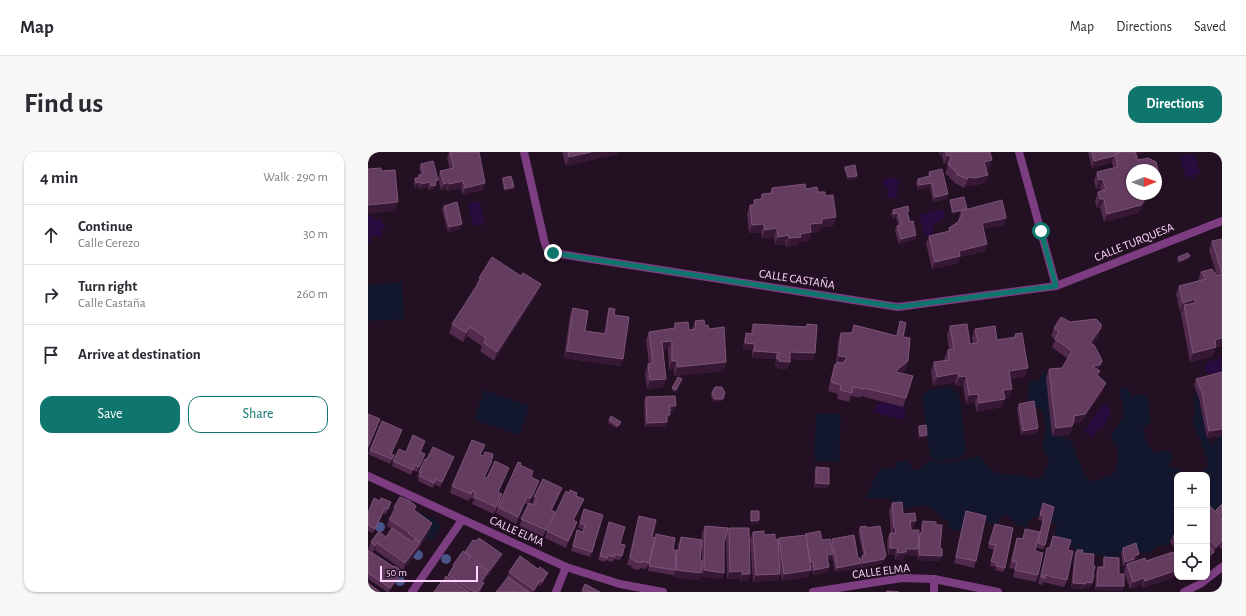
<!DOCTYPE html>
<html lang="en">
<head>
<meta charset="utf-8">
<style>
	body { margin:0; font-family:"Alegreya Sans",sans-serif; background:#f7f7f7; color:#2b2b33 }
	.controls { position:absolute; right:12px; bottom:12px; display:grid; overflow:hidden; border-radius:8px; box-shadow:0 1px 3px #0004 }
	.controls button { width:36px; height:36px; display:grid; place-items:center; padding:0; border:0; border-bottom:1px solid #e1e1e2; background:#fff; color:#2b2b33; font:20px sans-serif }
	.compass { position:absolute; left:758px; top:12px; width:36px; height:36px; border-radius:50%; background:#fff; box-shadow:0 1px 3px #0004; rotate:89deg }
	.scale { position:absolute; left:12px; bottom:10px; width:98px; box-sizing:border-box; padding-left:4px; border:2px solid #fdd4fd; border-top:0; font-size:11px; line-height:14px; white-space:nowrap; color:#fdd4fd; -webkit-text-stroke:3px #241023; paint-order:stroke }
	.stop { position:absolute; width:12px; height:12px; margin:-9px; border:3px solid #0f766e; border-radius:50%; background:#fff }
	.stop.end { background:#0f766e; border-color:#fff; box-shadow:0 1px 4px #0008 }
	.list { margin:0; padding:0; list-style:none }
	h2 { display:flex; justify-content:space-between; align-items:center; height:52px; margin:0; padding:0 16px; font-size:17px }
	h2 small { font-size:13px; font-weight:400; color:#7c7c81 }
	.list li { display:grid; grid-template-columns:26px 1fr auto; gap:12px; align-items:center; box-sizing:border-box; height:60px; padding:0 16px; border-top:1px solid #e1e1e2 }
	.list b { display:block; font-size:15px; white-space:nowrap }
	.list p { margin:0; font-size:13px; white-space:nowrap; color:#7c7c81 }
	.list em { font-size:13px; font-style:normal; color:#7c7c81 }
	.actions { display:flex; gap:8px; padding:12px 16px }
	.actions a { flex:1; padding:9px 0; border:1px solid #0f766e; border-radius:12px; text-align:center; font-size:14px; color:#0f766e }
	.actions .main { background:#0f766e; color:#fff }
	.icon { flex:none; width:22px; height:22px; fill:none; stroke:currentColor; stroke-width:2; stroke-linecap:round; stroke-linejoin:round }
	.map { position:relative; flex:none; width:854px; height:440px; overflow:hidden; border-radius:12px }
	header { display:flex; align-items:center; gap:24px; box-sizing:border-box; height:56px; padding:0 20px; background:#fff; border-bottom:1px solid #e1e1e2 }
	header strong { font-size:19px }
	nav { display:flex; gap:22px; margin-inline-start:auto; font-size:14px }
	.intro { display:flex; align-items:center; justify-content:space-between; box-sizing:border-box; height:96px; padding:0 24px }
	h1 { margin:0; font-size:28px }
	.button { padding:10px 18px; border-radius:12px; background:#0f766e; color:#fff; font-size:14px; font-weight:700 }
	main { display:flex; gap:24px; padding:0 24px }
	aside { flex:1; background:#fff; border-radius:12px; box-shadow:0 1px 3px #0004 }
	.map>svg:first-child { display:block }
</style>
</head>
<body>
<header>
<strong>Map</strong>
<nav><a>Map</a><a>Directions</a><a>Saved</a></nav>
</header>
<div class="intro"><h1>Find us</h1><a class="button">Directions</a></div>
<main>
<aside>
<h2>4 min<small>Walk · 290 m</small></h2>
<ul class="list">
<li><svg class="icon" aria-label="ahead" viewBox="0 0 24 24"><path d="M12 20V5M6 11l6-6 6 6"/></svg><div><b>Continue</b><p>Calle Cerezo</p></div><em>30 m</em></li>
<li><svg class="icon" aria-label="right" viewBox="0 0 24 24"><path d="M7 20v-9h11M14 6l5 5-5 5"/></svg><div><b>Turn right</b><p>Calle Castaña</p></div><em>260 m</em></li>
<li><svg class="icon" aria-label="arrive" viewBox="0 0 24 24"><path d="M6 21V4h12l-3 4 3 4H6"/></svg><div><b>Arrive at destination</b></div></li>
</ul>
<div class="actions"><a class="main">Save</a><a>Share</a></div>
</aside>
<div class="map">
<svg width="854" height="440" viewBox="0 0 854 440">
	<rect width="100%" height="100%" fill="#241023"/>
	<!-- green -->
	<g fill="#13172e">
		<path d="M34,130L36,167L0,169V133Z"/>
		<path d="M679,217L678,226L684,284C708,285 703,291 711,309C714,316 717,323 721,329C731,330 735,324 746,322C747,316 751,308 750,302C749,295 744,290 743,283C747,276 753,271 755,264C757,255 751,244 752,235L761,237L763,245L772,242H777L780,248L783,270L775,276C776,286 781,296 789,301L795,298L803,299L804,307L800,313L805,316L811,317L815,323H809V386L799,393L789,394C781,404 776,402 766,396L753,401V404L748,403L747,407L737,410L736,405C727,400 723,401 715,406L708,402L706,395L687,385L689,374L686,370L682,369L673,356L671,365L665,366L661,369L660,373L656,375C645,373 646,368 638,363L631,367L629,372C625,372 620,370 616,371C603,371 597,380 582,378L581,370C572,366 568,358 560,354C554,352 549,355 544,356C539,356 533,356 527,355L522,347L498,346L506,327L512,317L527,316L529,310L537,308L543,312L545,318H549L562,308L576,311L612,304L619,314L628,321L657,324L663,327L674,326L677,316L680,314L681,308L674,294C679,282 679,267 672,256L665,254L659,248L662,229H670Z"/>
		<path d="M583,235L591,242L598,299L593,306L572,309L562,305L554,244L560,238Z"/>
		<path d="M116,238L161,254L152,283L106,268Z"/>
		<path d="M829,241L831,246L839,286L843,294L851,284H854V354L847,363L839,360V323H831L841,313L831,285L824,271C828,264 827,252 825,244Z"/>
		<path d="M448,261L473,262L471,310L446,309Z"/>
		<path d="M48,359L67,368L72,373L71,378L64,389L58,385Z"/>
	</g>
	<!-- water -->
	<g fill="#280c40">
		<path d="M826,1L832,21L828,22V25L825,27L821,24L818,25L812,5Z"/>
		<path d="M519,26L525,27L526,26L531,28V33L528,36L530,39L528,46C524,47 521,46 519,42L520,37L514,32L516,28Z"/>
		<path d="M109,49L112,51L117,70C114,73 109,75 105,73L100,53L102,51Z"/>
		<path d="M575,57L577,66L566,71L565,74V82L557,84L551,63Z"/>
		<path d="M5,63L6,67L13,66V71L17,72L16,76L14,78V85L3,84L1,87L2,91L0,93V65Z"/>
		<path d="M854,203V220L843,222L841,221H838L837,214L839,210L851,206Z"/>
		<path d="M512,250L538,256L536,268L505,260L509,252Z"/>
		<path d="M736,251L743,258L736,275L729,278L725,285L716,279Z"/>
	</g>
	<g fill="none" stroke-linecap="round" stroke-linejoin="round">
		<!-- minor -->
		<g stroke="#7c3d81" stroke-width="8">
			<path d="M156,0L176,88L179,97L185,101L530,155L688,134L854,69"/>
			<path d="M651,0L688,134"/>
			<path d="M0,324L198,415L252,432L295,440"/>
			<path d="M44,440L94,368"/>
			<path d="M188,440L198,415"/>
			<path d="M445,440L534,426L566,427L630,440"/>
			<path d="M566,440V427"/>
			<path d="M816,440L832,432L854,415"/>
		</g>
	</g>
	<!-- trees -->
	<g fill="#475588">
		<circle cx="12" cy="375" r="5"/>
		<circle cx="50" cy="403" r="5"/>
		<circle cx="78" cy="407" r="5"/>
		<circle cx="32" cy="429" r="5"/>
	</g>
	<!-- wall -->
	<g fill="#512a4d" fill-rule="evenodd">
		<path d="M81,0H111L117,31L115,38L95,43L93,36L79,39L78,37L73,38L70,26L72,19L82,17L79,5Z"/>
		<path d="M194,0H250L249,2L198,14Z"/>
		<path d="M571,0H622L621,17L618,18L620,23L616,31L604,34H597L596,36L585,30L586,29L581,26L582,25L577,22L580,14L579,11L576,12L574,4H572Z"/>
		<path d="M720,0H777L768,2L764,42H780L778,48L770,61L736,70L732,55L729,56L727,49L730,40H733L732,36L728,37L726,29L729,20L745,16L744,10L724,16Z"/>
		<path d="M851,0H854V8Z"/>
		<path d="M53,12L70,28L66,37L61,38L60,35L51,37V34L47,36L46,31L47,26H50L51,23L53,22L51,16Z"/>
		<path d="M477,15L488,26L480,28L476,17Z"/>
		<path d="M561,20L580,42L578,47L565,50L562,35L550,38L548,31L550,27L560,24Z"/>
		<path d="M135,26L146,35L145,37L136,39L134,28Z"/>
		<path d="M404,36L438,37L450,40L457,44L468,65L465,74L452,75L451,80L443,81L440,89L431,90L430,93L418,95L417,92L407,93L406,85L394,86L393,80L381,81L379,62L382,53H385L386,48L392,47L394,42L402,41Z"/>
		<path d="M582,48L636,73L616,77L617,99L592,105L590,111L564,117L558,91L561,84L580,80L581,76L590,70L591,67V65L593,60L584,62L582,51Z"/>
		<path d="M76,54L93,77L80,80L74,58Z"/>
		<path d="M525,58L540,63L542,70L548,83L547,87L531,92L527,79L529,74H531L528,66L525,67L523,62Z"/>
		<path d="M854,87V194L848,195L845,204L822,210L813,162L814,159L812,160L808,142L811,134L830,129L833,120L849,124L841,98L844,89Z"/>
		<path d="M822,104L821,107L811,111L809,108L810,105Z"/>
		<path d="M153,124L173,132L169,141L126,209L112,199L114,194L99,184L95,190L81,181L84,172L108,135V134L111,126Z"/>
		<path d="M205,156L217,179L236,181L239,163L241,156L246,163L255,207L253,214L196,206L202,163Z"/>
		<path d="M327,169L337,174L341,177L358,210L355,219L306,224V217L301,218L300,197L295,198V235L279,237L277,221L280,212H281L278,188L281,180L305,177L307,171L321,178H324Z"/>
		<path d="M532,169L540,209L537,218L532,221L538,246L535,255L493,244V246L483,244L481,250L469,247L470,242L460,239L464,221L467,212L468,213V212L470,189L473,181H483L486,173L528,184Z"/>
		<path d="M702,170L730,185L724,192L730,218V224L735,239L713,270L705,272L701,283L684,284L678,226L681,217L694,216L700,207L684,195L687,188L683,184L686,176Z"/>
		<path d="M385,172L438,175L439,172L445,208L422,207V210L419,217L409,216V214H407L408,207L384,206V198H375L376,188L378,181L383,182V179Z"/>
		<path d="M582,174L602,192H605L604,185L607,177L629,188L646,185L647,182L660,216L656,225L643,227L641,246H636L633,255L608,260L607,250L598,252L595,233L588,234L587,230L565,234L563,219L566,210L577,209L576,207L580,198H581L579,183Z"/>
		<path d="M828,227L854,284L839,286L831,246L826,233Z"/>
		<path d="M313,229L307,240L304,238V236Z"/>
		<path d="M344,241H357L354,249L346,250L343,244Z"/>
		<path d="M278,245L306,258L302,259L300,268H299L298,275H277L276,249Z"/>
		<path d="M651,252L670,276L669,281L653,283L649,257Z"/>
		<path d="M241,268L252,272L249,276L240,271Z"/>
		<path d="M551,274L559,283V285L551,286L550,277Z"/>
		<path d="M57,289L53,300L57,302L49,320L45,318L43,323L24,314L25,309L38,300Z"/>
		<path d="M2,298L24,302L26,303L22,312L0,302Z"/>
		<path d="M113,303L123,311L117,325L119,326L141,316L130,340L132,349L126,362L104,352L106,347L102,346L101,349L82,341L84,334Z"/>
		<path d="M86,305L72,335L66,332L65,336L50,329L51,326L49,325L51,320L59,307Z"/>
		<path d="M152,314L163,325L171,329L161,351L166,353L164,352L166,345L191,343L184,359V366L175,385L151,374L160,353L157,351L148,372L128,361L130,355Z"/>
		<path d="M448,315L461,332L459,336H446L447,320Z"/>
		<path d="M208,344L216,347L213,354L206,368L209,370L198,396L177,386L179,379Z"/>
		<path d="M524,351L535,362L545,376H543V378L551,384L553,381V374L555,369L568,373L572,409L549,408L550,398L548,404L537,403L535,407L527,408V403H520L519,388L522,381H523L521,358Z"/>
		<path d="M675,351L686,355L677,393L676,397L669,396L675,369L670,368Z"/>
		<path d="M854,352V397L851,395L845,401L843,407L839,410V355L848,360V358Z"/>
		<path d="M21,355L18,362L15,361L5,381L0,379V361Z"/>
		<path d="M26,355L46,358L64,371L62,378L50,398L35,418L7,398L5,400L0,397L3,390L18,385L24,377L19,374L21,367L25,363L23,362Z"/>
		<path d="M216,357L224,400L222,405L203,399L209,378L215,380L216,378L210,376Z"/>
		<path d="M383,359L391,371L383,372Z"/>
		<path d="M598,359L608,409L606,416L586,411L596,366Z"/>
		<path d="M271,364L284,385L286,386L288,382L308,402L309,398L310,392L313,385L334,388V381L337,374L359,380L361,376L380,429H372V426L359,427L358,383L356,391V421L354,427L334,425V418L331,428L305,425L306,421L305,423L280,419L284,398L281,411L278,417L272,416L271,418L263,416L264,414L259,413L269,371ZM334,390V409H332Z"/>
		<path d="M241,370L252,392L254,404L252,408L246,407L244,410L238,408L237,410L230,408Z"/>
		<path d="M627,372L637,416L635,420L627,418L628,415L622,414L626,398L620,396Z"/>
		<path d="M492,375L499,376L517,409H515V411L493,416V412L491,416L467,420L464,404L463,407H460L461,415L460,420L445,423L443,415H442L443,418L440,425L414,429L412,415L410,428L385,430L382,387L385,380L396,383L410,389L411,386L454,388L462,390L464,387L492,407L494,404L495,403L490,380Z"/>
		<path d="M657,377L667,399L670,423L668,430L645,425L647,417L641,416L647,393L649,386L654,387Z"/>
		<path d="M809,381V400L802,390L805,384Z"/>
		<path d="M685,384L700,398L699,428L696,435L675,430L674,433L670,432L677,403L679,396H681Z"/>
		<path d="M108,389L134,402L132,407L120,424L119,423L115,431L113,438L112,440H66L75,430L80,425L85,413L97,400Z"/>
		<path d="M755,396L771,402L769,407L766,408L765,410L778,409L809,424L775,436L774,433L762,437L756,419L758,413L755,415L753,401Z"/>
		<path d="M0,398L26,415L32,423L21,440H19L0,427Z"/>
		<path d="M709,398L714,401L725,423L724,431L722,436L717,435L716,437L703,436L706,405Z"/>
		<path d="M736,405L751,422L756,434L754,439L727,438L728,420L730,415H735V410Z"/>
		<path d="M141,420L178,425L172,434L170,433L166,440H128L140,426L139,425Z"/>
	</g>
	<!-- shaded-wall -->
	<g fill="#371834">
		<path d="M223,0H250L249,2L198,14L201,5Z"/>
		<path d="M573,0H575L574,4H572Z"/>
		<path d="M769,0H777L768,3Z"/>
		<path d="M582,3L579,11L576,12L579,4Z"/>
		<path d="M746,4L744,10L724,16L726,9Z"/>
		<path d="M624,8L621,17L613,19L616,10Z"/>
		<path d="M620,23L616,31L604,34H597L596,36L601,25Z"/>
		<path d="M489,24L488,26L480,28V25Z"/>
		<path d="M735,27L732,36L728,37L731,28Z"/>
		<path d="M70,28L66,37L61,38L63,34L67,29Z"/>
		<path d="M95,29L93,36L79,39L81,32Z"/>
		<path d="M53,30L51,34L47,36L48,31Z"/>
		<path d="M62,30L60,35L51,37L53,32Z"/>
		<path d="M81,30L78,37L73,38L76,32Z"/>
		<path d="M117,31L115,38L95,43L97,36Z"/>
		<path d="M564,31L562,35L550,38L551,33Z"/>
		<path d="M146,35L145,37L136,39L137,37Z"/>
		<path d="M580,42L578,47L565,50L567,45Z"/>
		<path d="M780,42L778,48L770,61L736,70L739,62Z"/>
		<path d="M732,47H736L732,55L729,56Z"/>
		<path d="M30,50L27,59L0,62V53Z"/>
		<path d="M599,57L593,59V60L584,62L585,60Z"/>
		<path d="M530,61L528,66L525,67L526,62Z"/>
		<path d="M468,65L465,74L452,75L451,80L443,81L440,89L431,90L430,93L418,95L421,86L432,82L442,72L454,67Z"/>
		<path d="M638,66L636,73L612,78L614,71Z"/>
		<path d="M94,72L93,77L80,80L81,75Z"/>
		<path d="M396,72L393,80L381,81L384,73Z"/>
		<path d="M409,76L406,85L394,86L397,78Z"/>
		<path d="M421,83L417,92L407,93L410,85Z"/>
		<path d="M548,83L547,87L531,92L533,87Z"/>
		<path d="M619,92L617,99L592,105L590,111L564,117L567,110L591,99Z"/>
		<path d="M822,104L821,107L811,111L812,109Z"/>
		<path d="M173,132L169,141L126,209L129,200Z"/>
		<path d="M827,147L824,156L816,153L814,159L812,160L815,151Z"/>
		<path d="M102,175L99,184L95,190L98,181Z"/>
		<path d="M733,176L730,185L719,200L722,191Z"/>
		<path d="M854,186V194L844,196L847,188Z"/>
		<path d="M304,189L300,197L291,198L294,190Z"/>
		<path d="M377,191L387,192L384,198H375Z"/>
		<path d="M848,195L845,204L822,210L825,201Z"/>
		<path d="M199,199L255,207L253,214L196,206Z"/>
		<path d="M386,199L413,201L409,214H407L409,207V202L408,207L384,206Z"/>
		<path d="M422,200L447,201L445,208L420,207Z"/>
		<path d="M471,204L479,205L476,213H468Z"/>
		<path d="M304,209H309L306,217L301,218Z"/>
		<path d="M411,209L422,210L419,217L409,216Z"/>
		<path d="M540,209L537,218L526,226L529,218Z"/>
		<path d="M734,209L729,221L724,214Z"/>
		<path d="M358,210L355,219L306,224L309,215Z"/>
		<path d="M660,216L656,225L638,228L641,219Z"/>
		<path d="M590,221L587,230L565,234L569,225Z"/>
		<path d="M598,224L595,233L588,234L591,225Z"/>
		<path d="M298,227L295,235L279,237L282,228Z"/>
		<path d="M738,231L735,239L713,270L705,272L701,283L684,284L688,276L706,264Z"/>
		<path d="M644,237L641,246L632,247L635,238Z"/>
		<path d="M610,242L607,250L598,252L601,243Z"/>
		<path d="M347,247H355L354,249L346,250Z"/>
		<path d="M637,247L633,255L608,260L611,251Z"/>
		<path d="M302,254H308L306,258L300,259Z"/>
		<path d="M299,263H302L300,268H297Z"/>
		<path d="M299,270L298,275H277L279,271Z"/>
		<path d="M670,276L669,281L653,283L655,279Z"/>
		<path d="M854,277V284L839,286L841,279Z"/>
		<path d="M559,283V285L551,286L552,284Z"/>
		<path d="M448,331L461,332L459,336H446Z"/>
		<path d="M194,336L191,343L181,365L183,358Z"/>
		<path d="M216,347L213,354L202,375L205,368Z"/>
		<path d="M391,368V371L383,372V369Z"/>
		<path d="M542,369H548L545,376H540Z"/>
		<path d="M209,370L207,377L198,396L200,389Z"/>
		<path d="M64,371L62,378L50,397L52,390Z"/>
		<path d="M526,376H527L525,383H523Z"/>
		<path d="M854,389L851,395L845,402L848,395Z"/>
		<path d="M9,391L7,398L5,400L7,394Z"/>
		<path d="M52,391L50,398L35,418L37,411Z"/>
		<path d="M522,396H529L527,403H520Z"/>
		<path d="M538,397H550L548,404L537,403L535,407L527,408L530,401Z"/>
		<path d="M846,400L843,407L839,410V405Z"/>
		<path d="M134,402L132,407L120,424L121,419Z"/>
		<path d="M465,402L463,407L458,408L459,403Z"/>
		<path d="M771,402L769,407L766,408L765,412H759L758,413L755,415L757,410L766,404Z"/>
		<path d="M551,403L574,404L572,409L549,408Z"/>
		<path d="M517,404H518L517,409H515V411L493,416L495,411Z"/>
		<path d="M445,410L443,415H439L441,411Z"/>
		<path d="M493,411L491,416L467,420L469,416Z"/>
		<path d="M461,415L460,420L445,423L446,418Z"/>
		<path d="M308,418L333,421L331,428L305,425Z"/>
		<path d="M336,418L356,421L354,427L334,425Z"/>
		<path d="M443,418L440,425L414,429L416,422Z"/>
		<path d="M809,418V424L775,436L777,429Z"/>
		<path d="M34,419L32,423L20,440L22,436Z"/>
		<path d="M374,419L372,426L359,427L362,420Z"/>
		<path d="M120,420L118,426L111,437L113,430Z"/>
		<path d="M374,422H382L380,429H372Z"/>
		<path d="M412,422L410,428L385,430L388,423Z"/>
		<path d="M776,426L774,433L762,437L765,430Z"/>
		<path d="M172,428L170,433L166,440H165Z"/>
		<path d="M718,430L724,431L722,436L717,435L716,437L703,436L705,431Z"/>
		<path d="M116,431L113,438L112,440H110Z"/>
		<path d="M729,434H756L754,439L727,438Z"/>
	</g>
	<!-- building -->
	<g fill="#633c60" stroke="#7c5479">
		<path d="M82,0H111L117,31L97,36L95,29L81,32V30L76,32L72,19L86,16Z"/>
		<path d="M200,0H223L201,5Z"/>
		<path d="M578,0H622L624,8L616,10L620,23L607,26L601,25L599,27L588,22L589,20L585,17V16L580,13L583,7L582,3L579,4Z"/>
		<path d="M724,0H753L747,2L746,4L726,9Z"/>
		<path d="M753,0H767L770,8L780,6L788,10L790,18L788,22V18H764V42H780L773,53L739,62L736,47H732L730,40L738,38L735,27L731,28L729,20L750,15L747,2Z"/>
		<path d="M65,9L70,28L67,29L68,33L63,34L62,30L53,32V30L48,31L47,26H51V23L55,22L53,12Z"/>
		<path d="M487,13L489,24L480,25L477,15Z"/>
		<path d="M13,16V19L27,18L30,50L0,53V17Z"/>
		<path d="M574,17L580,42L567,45L564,31L551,33L550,27L562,24L561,20Z"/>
		<path d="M143,24L146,35L137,37L135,26Z"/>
		<path d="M437,32L438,37L449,35L450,40H457V44L465,43L468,65L454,67V71L442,72L443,80L432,82L433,85L421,86V83L410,85L409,76L397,78L396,72L384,73L382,53H387L386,48L394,47V42L404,41V36Z"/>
		<path d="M596,45L599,57L585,60L582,48Z"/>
		<path d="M634,48L638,66L614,71L619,92L591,99L592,104L567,110L561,84L582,79L581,76L590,70L594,63L593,59Z"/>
		<path d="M89,50L94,72L81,75L76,54Z"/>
		<path d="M540,54L541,59L539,60L542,70L545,69L548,83L533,87L529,74L533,73L530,61L526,62L525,58Z"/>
		<path d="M854,87V121L844,89Z"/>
		<path d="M820,101L822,104L812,109L810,105Z"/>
		<path d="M124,105L153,124L155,121L173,132L129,200L116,191L118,186L102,175L98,181L84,172L113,127L111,126Z"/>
		<path d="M844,117L849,124L854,122V186L847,188L848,195L825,201L816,153L828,151L827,147L815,151L811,134L838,127L833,120Z"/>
		<path d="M205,156L220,159L217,179L238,182L241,156L247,157L246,163L261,165L255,207L199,199Z"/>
		<path d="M693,165L702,170L728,167L733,172V176L722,191L726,193L731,202L734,209L732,213L724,214L732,219L729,223L738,231L717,262L706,264V268L704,274L688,276L681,217L694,216L704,199L687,187L691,180L686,176Z"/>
		<path d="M336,168L337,174L340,173L341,177L356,175L358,210L309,215V209H304V189L294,190L298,227L282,228L280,212L285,211L281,180L307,176V171L320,170L321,178L328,177L327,169Z"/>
		<path d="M532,169L538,171L535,185L542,186L540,209L529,218L528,220L545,224L538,246L496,236V237L485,235L484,241L472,238L473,233L463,230L467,212L468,213L469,210L475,211L479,205L471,204L473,181H484L486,173L529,184Z"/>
		<path d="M385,172L439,175V172L449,173L447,201L422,200V210L411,209V207H409V202H412L413,201L386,199L387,192L377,191L378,181L385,182Z"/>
		<path d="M599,172L602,192L610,191L607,177L627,174L629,188L648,185L647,182L654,181L660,216L641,219L644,237L635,238L637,247L611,251L610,242L601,243L598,224L591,225L590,221L569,225L566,210L581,208L580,198L586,197L582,174Z"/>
		<path d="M854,220V277L841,279L834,240L828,227Z"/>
		<path d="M310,225L314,227L308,238L304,236Z"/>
		<path d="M347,235H354L357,241L355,247H347L344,241Z"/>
		<path d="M307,244L308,254H302V263H299V270L279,271L278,245Z"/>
		<path d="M666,249L670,276L655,279L651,252Z"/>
		<path d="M0,262L12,267L0,295Z"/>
		<path d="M243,264L253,270L250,274L241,268Z"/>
		<path d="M14,269L34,278L23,302L26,303L24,307L2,298Z"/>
		<path d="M558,273L559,283L552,284L551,274Z"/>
		<path d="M45,283L57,289L52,300L57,302L51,315L47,313L45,318L25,309L31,297L38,300Z"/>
		<path d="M104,288L117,293L112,303L116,304L117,300L125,302L123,311L116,325L119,326L127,309L141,316L130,340L134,342L128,355L106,345L108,341L104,339L103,342L84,334Z"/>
		<path d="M65,295L86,305L74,330L68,327L66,331L52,324L53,321L51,320L57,307H59Z"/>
		<path d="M150,310L153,311L152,313L165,319L163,325L171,329L163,346L159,345L150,365L130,355Z"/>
		<path d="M448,315L461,316V332L448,331Z"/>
		<path d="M175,327L194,336L183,358L187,360L178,378L153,367L161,351L166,353L169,346L166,345Z"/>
		<path d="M202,338L209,341L208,344L216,347L205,368L209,370L200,389L179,379L198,339L201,341Z"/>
		<path d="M32,345L42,349L48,354L46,358L64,371L52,390L40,381L41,380L21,367L28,357L26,355Z"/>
		<path d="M6,346L12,349L13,346L23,350L20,357L17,356L7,377L0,373V361Z"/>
		<path d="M534,350L535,362L547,361L548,369H542L543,378H551L550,397H538V400L530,401L529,396H522V381H528L527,376H526L524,351Z"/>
		<path d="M675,351L686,355L677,393L670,391L676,364L672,363Z"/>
		<path d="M854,352V363L848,358Z"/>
		<path d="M841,353L854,366V389L848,395L839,385V355Z"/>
		<path d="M216,357L235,363L224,400L205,394L209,378L215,380L217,373L212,371Z"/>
		<path d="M383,359H391V368L383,369Z"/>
		<path d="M598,359L618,364L608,409L588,405Z"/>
		<path d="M271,364L288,368L284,385L287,386L281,411L274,409V411L266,409V408L262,406Z"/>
		<path d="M555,369L568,370V373H574L572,396L574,397V404L551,403L552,381H554Z"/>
		<path d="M241,370L257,375L252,392L257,393L254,404L247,402L246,405L240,403L239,406L232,404Z"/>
		<path d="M627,372L645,376L637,416L629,414V411L623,409L628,393L621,392Z"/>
		<path d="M337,374L360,376L356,391V421L336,418Z"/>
		<path d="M498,374L499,376L512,374L518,404H517L516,407L495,411L494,404L497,403L492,375Z"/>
		<path d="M24,376L44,390L47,387L52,391L37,411L9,391L7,394L3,390L11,379L18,385Z"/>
		<path d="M361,376H381L382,422H374V419L362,420Z"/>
		<path d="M657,377L672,380L667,399L675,401L670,423L647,418L649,410L644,409L649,386L655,387Z"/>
		<path d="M396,379V383L407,382V388L410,387L412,422L388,423L385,380Z"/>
		<path d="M452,379L454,388L462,387L465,402L459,403L461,415L446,418L445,410H442L438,383L437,382Z"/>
		<path d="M809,381V389L805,384Z"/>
		<path d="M288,382L307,386L305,398H308L307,418L281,414Z"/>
		<path d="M438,383L443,418L416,422L411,386Z"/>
		<path d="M486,383L490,406H492L493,411L469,416L464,387Z"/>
		<path d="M685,384L703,388L700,398L705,399L699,428L677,423V426L673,425L679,396H682Z"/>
		<path d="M313,385L334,388L332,409H335L333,421L308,418L309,398L311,399Z"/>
		<path d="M111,386L134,402L121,419L102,405L103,404L97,400L105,388L108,389Z"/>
		<path d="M839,390L846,400L839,405Z"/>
		<path d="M768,391L771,402L766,404V407L757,410L755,396Z"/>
		<path d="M0,398L26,415L27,414L34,419L22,436L0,421Z"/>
		<path d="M709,398H715L714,401L726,402L725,414H727L725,423H726L724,431L718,430V432L705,431L708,400H709Z"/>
		<path d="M95,399L103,404L101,407L120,420L113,430L116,431L110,440H106L80,423L86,414L85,413Z"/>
		<path d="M805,400L809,411V418L777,429L776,426L765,430L759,412L777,406L778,409Z"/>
		<path d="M152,404L170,417L172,415L180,421L174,430L172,428L166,438L141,420Z"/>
		<path d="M736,405L751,406V422H756V434H729L730,415H736Z"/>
		<path d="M78,424L101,440H66L74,429L75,430Z"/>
		<path d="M140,425L161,440H128Z"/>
		<path d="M0,431L12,440H0Z"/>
		<path d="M217,432L232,440H216L214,439Z"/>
		<path d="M519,439L531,440H518Z"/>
	</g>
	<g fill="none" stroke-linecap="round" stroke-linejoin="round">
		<!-- route -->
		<path stroke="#0f766e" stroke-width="5" d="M185,101L530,155L688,134L673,79"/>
	</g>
	<g text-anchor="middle" stroke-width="4" stroke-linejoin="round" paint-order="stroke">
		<!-- street labels -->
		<g font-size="12" fill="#fdd4fd" stroke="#241023">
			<text transform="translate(766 90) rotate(-22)" y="4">CALLE TURQUESA</text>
			<text transform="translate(429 127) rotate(9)" y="4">CALLE CASTAÑA</text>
			<text transform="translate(149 379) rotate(24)" y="4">CALLE ELMA</text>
			<text transform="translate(513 419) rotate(-7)" y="4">CALLE ELMA</text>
		</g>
	</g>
</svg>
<div class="controls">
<button>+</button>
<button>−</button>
<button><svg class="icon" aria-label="locate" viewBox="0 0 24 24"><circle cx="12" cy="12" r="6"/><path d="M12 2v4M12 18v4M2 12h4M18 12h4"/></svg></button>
</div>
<svg class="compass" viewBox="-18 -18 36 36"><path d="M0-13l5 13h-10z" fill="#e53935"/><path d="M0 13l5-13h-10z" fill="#7c7c81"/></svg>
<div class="scale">50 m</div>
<div class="stop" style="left:673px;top:79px"></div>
<div class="stop end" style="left:185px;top:101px"></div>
</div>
</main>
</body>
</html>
